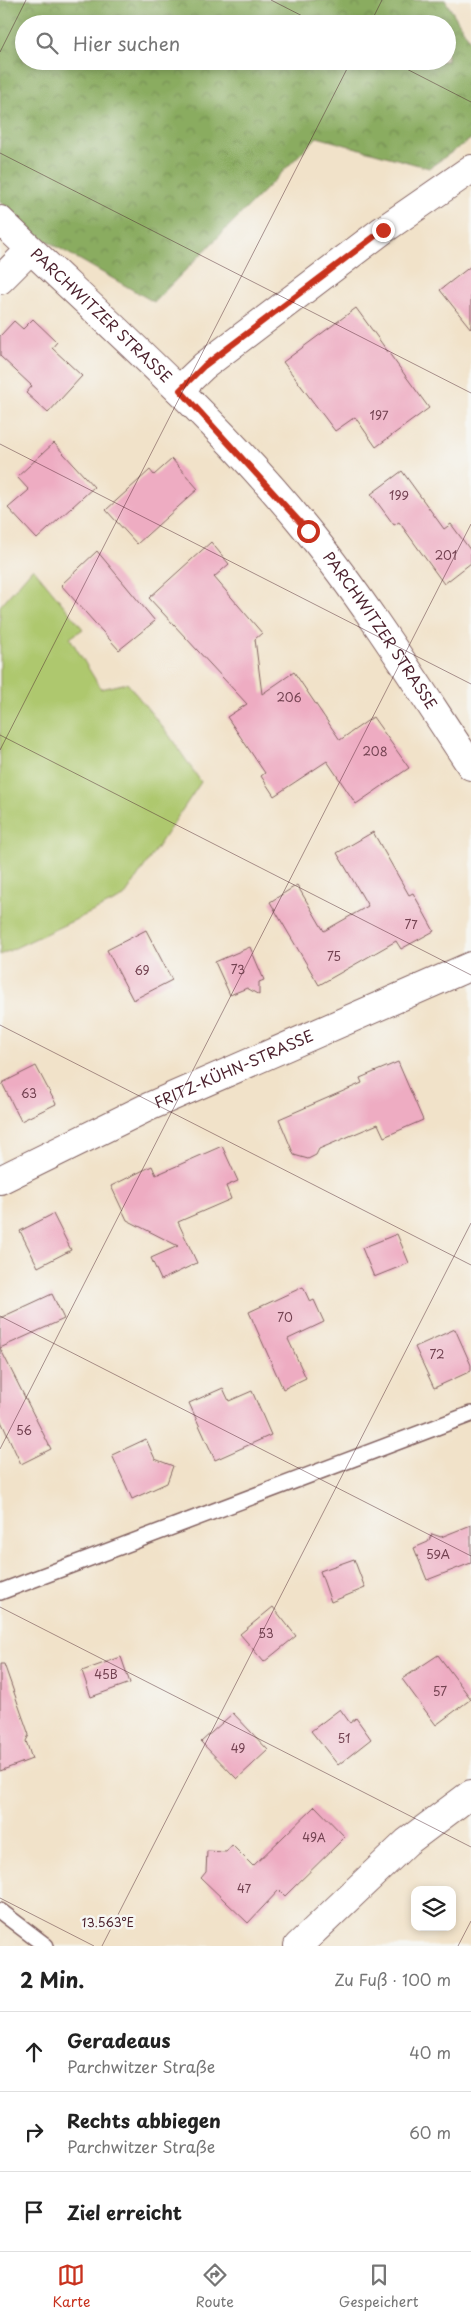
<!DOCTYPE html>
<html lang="de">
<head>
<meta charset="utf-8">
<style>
	body { margin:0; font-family:"Playpen Sans",sans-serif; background:#f6f6f6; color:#222 }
	.controls { position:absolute; right:15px; bottom:15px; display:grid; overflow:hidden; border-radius:10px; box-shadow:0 2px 8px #0003 }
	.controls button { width:45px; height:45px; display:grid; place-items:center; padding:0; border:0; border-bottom:1px solid #e0e0e0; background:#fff; color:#222; font:25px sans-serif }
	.stop { position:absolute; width:15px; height:15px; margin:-11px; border:4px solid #c8321e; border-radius:50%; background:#fff }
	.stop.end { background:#c8321e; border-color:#fff; box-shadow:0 1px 5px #0008 }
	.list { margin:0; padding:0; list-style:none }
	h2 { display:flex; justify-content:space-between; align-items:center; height:65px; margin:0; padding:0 20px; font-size:21px }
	h2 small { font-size:16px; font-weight:400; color:#767676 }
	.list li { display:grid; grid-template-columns:32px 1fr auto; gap:15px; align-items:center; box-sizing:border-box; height:80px; padding:0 20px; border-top:1px solid #e0e0e0 }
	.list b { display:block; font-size:19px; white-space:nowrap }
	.list p { margin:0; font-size:16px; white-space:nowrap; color:#767676 }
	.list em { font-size:16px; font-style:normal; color:#767676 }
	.icon { flex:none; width:28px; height:28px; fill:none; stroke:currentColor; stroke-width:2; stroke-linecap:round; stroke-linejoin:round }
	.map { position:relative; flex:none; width:471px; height:1946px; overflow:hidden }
	.search { position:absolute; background:#fff; box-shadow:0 2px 8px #0003; left:15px; right:15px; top:15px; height:55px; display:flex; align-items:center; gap:12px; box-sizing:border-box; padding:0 18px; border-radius:28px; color:#767676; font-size:19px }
	.sheet { height:305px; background:#fff }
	nav { display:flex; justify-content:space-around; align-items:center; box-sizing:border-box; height:70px; border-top:1px solid #e0e0e0; background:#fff; font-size:14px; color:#767676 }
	nav a { display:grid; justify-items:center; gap:2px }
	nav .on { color:#c8321e }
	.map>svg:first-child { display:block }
</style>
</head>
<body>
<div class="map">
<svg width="471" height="1946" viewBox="0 0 471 1946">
	<defs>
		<pattern id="forest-crowns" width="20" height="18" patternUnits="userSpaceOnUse" patternTransform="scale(1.25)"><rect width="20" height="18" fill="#8aac61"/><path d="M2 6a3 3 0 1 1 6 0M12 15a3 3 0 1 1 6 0" fill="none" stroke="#738b50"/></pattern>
	</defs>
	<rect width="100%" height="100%" fill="#f6f6f2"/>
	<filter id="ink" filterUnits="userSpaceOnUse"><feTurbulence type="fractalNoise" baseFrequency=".02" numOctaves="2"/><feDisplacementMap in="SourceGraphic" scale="10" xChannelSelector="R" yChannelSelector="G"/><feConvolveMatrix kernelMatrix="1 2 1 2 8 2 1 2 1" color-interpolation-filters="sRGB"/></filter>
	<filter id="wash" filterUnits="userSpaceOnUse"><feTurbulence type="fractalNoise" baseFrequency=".0096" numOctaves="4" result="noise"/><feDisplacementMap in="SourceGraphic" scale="20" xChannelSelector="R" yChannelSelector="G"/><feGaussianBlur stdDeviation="1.12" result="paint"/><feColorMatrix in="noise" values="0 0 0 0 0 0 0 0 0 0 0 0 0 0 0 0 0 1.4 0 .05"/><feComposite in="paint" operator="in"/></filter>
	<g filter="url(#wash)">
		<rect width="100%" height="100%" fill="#f1e2c9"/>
		<!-- green -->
		<path fill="#aec86e" stroke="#7c744c" d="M33,568L83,629L70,638L101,689L127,683L169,735L201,782L124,897L0,955V606Z"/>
		<!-- forest -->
		<path fill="url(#forest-crowns)" stroke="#6a6646" fill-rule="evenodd" d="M0,0H445L471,42V139L429,168L317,137L154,302L31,232L0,202ZM24,24H447V61H24Z"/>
		<g id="blocks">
			<!-- building -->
			<g fill="#eeacc2">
				<path d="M471,266V329L440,290Z"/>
				<path d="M356,308L429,408L376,447L355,417L335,431L283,362Z"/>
				<path d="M33,319L57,342L52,348L82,376L48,413L26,393L32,386L0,356V336L14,321L23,329Z"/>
				<path d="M54,443L94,487L37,539L8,508L29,490L17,477Z"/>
				<path d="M172,459L198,489L137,544L106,510L150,470L154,475Z"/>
				<path d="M402,471L444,529L451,524L471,551V563L444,584L399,522L394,525L371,494Z"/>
				<path d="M211,542L229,564L214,577L262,633L255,639L262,694L294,672L340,740L373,717L409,768L356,804L327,761L274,796L261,776L265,773L227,717L247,704L149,598Z"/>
				<path d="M97,551L155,621L119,650L61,585Z"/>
				<path d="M373,832L409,895L413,893L434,931L401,949L396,941L319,985L270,902L297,885L324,931L368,906L337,853Z"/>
				<path d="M146,930L172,980L133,1000L107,950Z"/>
				<path d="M250,947L264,980L259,982V995L247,988L230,995L215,962Z"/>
				<path d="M398,1062L423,1120L384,1137L378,1124L319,1149L316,1155L308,1159L294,1155L279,1119L362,1083L360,1078Z"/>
				<path d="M36,1066L56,1104L21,1121L2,1083Z"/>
				<path d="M222,1146L238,1181L226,1186L231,1199L178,1222L197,1263L161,1280L151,1258L178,1246L127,1220L111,1186L152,1166L156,1175Z"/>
				<path d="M53,1214L71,1250L38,1267L20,1231Z"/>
				<path d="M397,1234L409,1263L374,1277L362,1248Z"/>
				<path d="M303,1287L310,1302L314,1300L324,1322L288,1339L306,1378L283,1389L249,1312Z"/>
				<path d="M52,1294L64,1319L0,1348L51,1449L21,1464L0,1419V1318Z"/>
				<path d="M455,1329L471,1365V1371L434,1388L415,1347Z"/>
				<path d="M223,1388L229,1401L252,1391L271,1435L215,1460L189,1403Z"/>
				<path d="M146,1439L155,1459L173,1466L167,1483L132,1499L112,1455Z"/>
				<path d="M471,1525V1563L427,1580L414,1548L428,1542L432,1534L441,1537Z"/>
				<path d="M354,1559L365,1588L331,1602L320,1571Z"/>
				<path d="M273,1607L296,1636L264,1662L240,1634Z"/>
				<path d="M438,1655L471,1699L436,1725L402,1679Z"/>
				<path d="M121,1657L130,1683L91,1697L82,1671Z"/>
				<path d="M0,1664H4L29,1735L26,1741L32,1759L0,1771Z"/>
				<path d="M340,1709L350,1723L356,1718L371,1739L338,1765L311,1731Z"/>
				<path d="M233,1713L268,1750L237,1779L201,1742Z"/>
				<path d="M315,1806L345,1837L285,1896L279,1890L248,1923L201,1878L206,1872L207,1851L226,1852L232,1845L253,1866Z"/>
			</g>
		</g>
	</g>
	<g filter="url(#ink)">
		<use href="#blocks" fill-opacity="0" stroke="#846362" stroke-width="1"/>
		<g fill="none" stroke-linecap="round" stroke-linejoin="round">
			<defs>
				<g id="lane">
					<path d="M0,1592L471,1414"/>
					<path d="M0,1911L46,1946"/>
				</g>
				<g id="street">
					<path id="s1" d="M0,220C105,321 216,417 308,531C367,604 419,688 471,766"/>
					<path d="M0,280L30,250"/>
					<path d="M179,390L204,366L383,230L471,169"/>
					<path id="s2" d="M0,1180L146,1108L471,966"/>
					<path d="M298,1946L407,1842L471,1794"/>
				</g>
			</defs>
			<!-- lane casing -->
			<use href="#lane" stroke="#846362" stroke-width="18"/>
			<!-- street casing -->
			<use href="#street" stroke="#846362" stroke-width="30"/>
			<!-- lane -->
			<use href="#lane" stroke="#fff" stroke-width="15"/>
			<!-- street -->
			<use href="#street" stroke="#fff" stroke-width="28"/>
		</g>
	</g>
	<g fill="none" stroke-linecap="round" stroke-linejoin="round" filter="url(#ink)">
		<!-- route -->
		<path stroke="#c8321e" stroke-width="6" d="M308,531L180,390L204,366L383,230"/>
	</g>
	<!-- ticks -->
	<path fill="none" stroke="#4a1f2b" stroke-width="1" stroke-opacity="0.45" d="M271,0L318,24M370,24L382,0M0,52L26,0M391,61L471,102M0,153L471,393M0,444L471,684M0,735L471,975M0,750L351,61M0,1025L471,1265M0,1316L471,1556M0,1449L471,524M0,1607L471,1847M0,1898L94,1946M102,1946L471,1223M458,1946L471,1921"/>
	<g text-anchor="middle" stroke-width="5" stroke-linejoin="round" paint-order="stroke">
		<!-- number labels -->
		<g font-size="12" fill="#734251">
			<text x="379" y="420">197</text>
			<text x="399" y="500">199</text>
			<text x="446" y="560">201</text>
			<text x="289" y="702">206</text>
			<text x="375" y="756">208</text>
			<text x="411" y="929">77</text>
			<text x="334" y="961">75</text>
			<text x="238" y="974">73</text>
			<text x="142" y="975">69</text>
			<text x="29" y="1098">63</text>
			<text x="285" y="1322">70</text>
			<text x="437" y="1359">72</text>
			<text x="24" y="1435">56</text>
			<text x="438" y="1559">59A</text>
			<text x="266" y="1638">53</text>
			<text x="106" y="1679">45B</text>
			<text x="440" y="1696">57</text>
			<text x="344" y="1743">51</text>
			<text x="238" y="1753">49</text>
			<text x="314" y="1842">49A</text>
			<text x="244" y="1893">47</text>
		</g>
		<!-- street labels -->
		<g font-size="15" fill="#4a1f2b" stroke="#f6f6f2">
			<text dy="5" stroke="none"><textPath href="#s1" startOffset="139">PARCHWITZER STRASSE</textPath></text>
			<text dy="5" stroke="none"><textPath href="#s1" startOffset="561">PARCHWITZER STRASSE</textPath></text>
			<text dy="5" stroke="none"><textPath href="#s2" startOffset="259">FRITZ-KÜHN-STRASSE</textPath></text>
		</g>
	</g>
	<g font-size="12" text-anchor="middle" fill="#4a1f2b" stroke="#f6f6f2" stroke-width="5" stroke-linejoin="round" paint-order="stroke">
		<text x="108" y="1927">13.563°E</text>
	</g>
</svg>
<div class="controls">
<button><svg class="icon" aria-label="layers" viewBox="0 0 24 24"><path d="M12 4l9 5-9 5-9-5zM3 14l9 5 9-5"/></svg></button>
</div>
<div class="stop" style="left:308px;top:531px"></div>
<div class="stop end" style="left:383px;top:230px"></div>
<div class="search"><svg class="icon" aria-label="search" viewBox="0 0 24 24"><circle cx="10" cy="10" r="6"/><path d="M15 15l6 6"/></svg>Hier suchen</div>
</div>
<section class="sheet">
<h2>2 Min.<small>Zu Fuß · 100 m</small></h2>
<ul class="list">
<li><svg class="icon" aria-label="ahead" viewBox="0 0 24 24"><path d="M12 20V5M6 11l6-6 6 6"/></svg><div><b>Geradeaus</b><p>Parchwitzer Straße</p></div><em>40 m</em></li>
<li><svg class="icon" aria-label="right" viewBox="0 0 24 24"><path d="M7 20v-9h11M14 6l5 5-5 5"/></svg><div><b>Rechts abbiegen</b><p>Parchwitzer Straße</p></div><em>60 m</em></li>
<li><svg class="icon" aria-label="arrive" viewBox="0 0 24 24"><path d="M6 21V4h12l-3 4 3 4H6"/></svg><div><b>Ziel erreicht</b></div></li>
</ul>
</section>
<nav>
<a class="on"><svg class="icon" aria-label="map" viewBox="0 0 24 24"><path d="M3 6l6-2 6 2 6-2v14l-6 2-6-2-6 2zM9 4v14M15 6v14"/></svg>Karte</a>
<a><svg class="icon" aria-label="directions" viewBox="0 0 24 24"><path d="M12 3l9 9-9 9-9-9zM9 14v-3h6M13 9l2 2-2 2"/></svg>Route</a>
<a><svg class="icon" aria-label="saved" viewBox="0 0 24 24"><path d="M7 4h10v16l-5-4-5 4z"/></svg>Gespeichert</a>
</nav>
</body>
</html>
